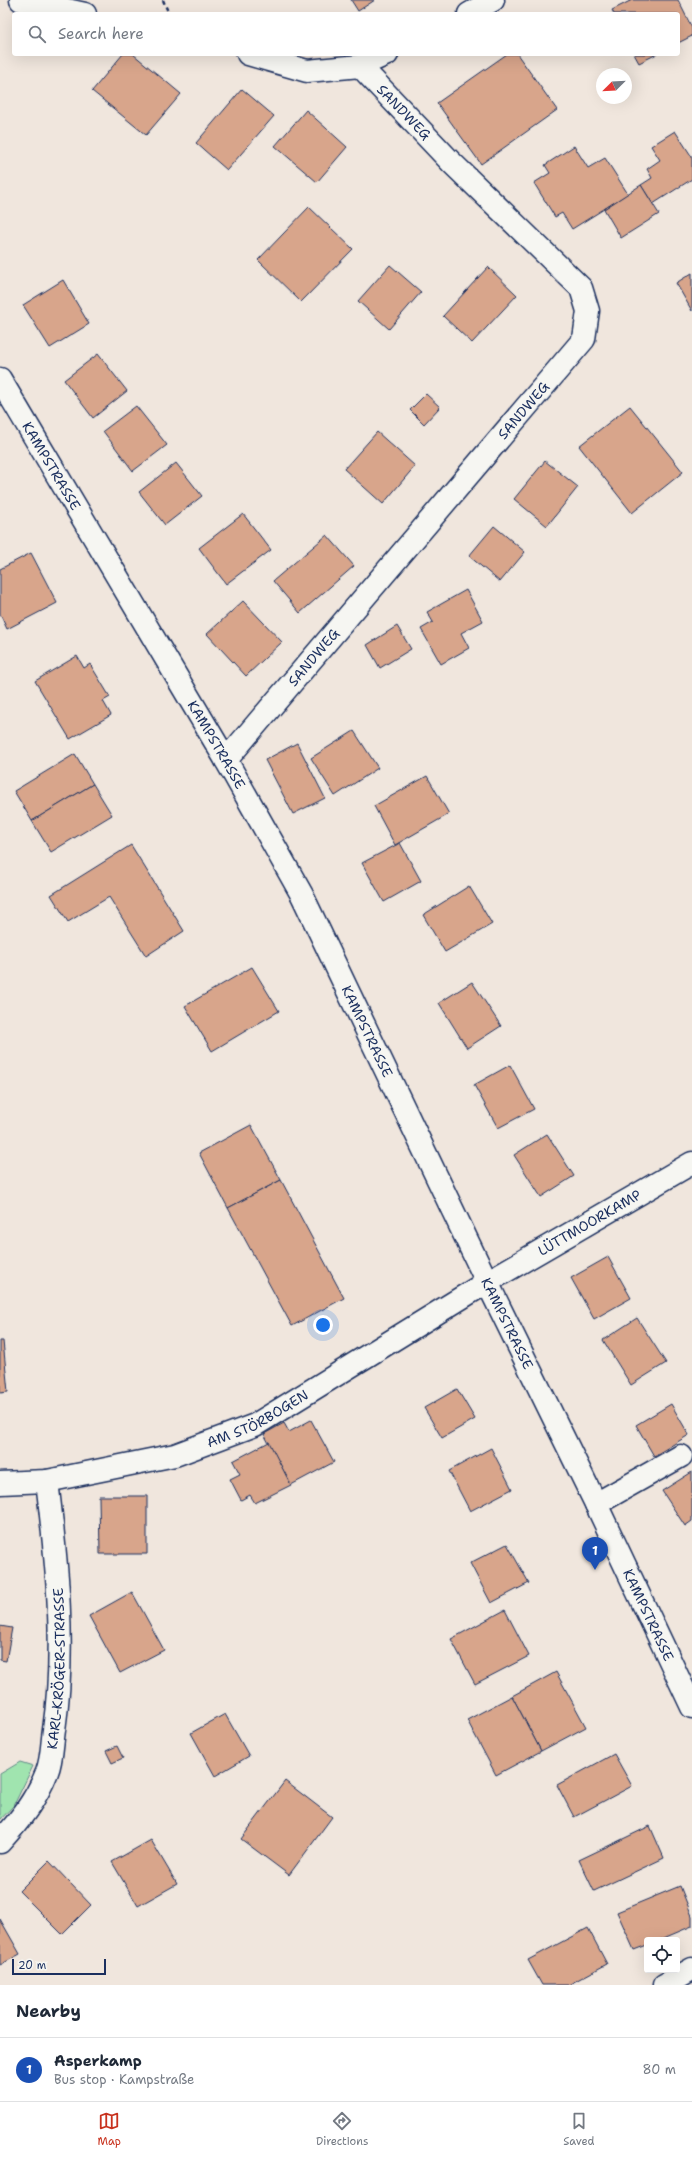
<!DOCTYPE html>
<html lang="en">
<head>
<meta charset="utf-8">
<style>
	body { margin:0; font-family:"Shantell Sans",sans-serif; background:#f6f6f7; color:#1f2937 }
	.controls { position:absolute; right:12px; bottom:12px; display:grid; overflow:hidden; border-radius:4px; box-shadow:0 4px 16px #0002 }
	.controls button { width:36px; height:36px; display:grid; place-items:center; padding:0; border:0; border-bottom:1px solid #e0e1e3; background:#fff; color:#1f2937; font:20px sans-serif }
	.compass { position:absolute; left:596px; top:68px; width:36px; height:36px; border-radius:50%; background:#fff; box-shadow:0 4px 16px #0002; rotate:246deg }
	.scale { position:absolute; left:12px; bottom:10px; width:94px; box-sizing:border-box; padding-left:4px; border:2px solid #1b2f5e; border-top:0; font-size:11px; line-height:14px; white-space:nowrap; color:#1b2f5e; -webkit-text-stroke:3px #f6f6f2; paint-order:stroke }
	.you { position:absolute; left:323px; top:1325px; width:14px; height:14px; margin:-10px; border:3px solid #fff; border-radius:50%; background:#1a73e8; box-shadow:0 0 0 6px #1a73e833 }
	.badge { display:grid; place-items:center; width:26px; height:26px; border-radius:50%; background:#c8321e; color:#fff; font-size:13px; font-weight:700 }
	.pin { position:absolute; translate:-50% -33px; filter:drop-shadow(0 1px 2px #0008) }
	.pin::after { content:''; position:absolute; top:21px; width:14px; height:12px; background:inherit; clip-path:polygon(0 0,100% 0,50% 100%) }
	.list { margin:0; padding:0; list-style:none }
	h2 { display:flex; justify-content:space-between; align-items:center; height:52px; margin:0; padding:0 16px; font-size:17px }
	h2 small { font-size:13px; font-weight:400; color:#747a83 }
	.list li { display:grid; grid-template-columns:26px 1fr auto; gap:12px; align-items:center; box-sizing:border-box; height:64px; padding:0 16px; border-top:1px solid #e0e1e3 }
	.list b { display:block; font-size:15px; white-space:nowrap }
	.list p { margin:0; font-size:13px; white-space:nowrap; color:#747a83 }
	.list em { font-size:13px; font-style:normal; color:#747a83 }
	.icon { flex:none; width:22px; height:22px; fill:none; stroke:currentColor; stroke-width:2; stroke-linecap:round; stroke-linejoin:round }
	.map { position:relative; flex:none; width:692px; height:1985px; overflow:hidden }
	.search { position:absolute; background:#fff; box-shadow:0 4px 16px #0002; left:12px; right:12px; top:12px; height:44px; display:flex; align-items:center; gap:10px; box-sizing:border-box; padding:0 14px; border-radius:4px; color:#747a83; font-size:15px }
	.sheet { height:116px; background:#fff }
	nav { display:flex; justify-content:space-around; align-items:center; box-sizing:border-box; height:56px; border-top:1px solid #e0e1e3; background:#fff; font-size:11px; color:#747a83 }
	nav a { display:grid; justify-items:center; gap:2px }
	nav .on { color:#c8321e }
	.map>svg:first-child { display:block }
</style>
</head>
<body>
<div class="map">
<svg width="692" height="1985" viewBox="0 0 692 1985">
	<rect width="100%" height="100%" fill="#f0e6dd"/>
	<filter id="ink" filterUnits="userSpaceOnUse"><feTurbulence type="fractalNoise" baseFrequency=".025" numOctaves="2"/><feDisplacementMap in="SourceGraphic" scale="8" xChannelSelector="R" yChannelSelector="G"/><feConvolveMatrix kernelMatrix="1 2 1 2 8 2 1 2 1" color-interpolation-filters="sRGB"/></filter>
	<g filter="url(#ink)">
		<!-- green -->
		<path fill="#a0e4af" stroke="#5e8a86" d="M20,1762L33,1766L14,1805L0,1820V1774Z"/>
		<!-- building -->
		<g fill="#d8a58b" stroke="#1b2f5e">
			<path d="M351,0H375L358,11Z"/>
			<path d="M632,0H678L692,28V36L678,43V14H614L612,10Z"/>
			<path d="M123,54H133L181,94L146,135L92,91Z"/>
			<path d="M507,54H517L557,110L481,164L437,103Z"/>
			<path d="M634,54H657L639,63Z"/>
			<path d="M242,89L274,116L227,170L196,143Z"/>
			<path d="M306,110L347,147L317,182L275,146Z"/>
			<path d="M675,131L692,157V179L653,204L641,185L652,178L647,169L660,160L651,146Z"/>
			<path d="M574,146L588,168L605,158L628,194L572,229L562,213L555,217L534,183L550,173L545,165Z"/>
			<path d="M641,185L659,214L621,238L604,209Z"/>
			<path d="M309,207L353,249L301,302L258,260Z"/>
			<path d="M390,265L421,292L389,329L358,301Z"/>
			<path d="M488,267L517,295L472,343L443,316Z"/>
			<path d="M692,273V311L676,283Z"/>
			<path d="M63,280L89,324L50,348L23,305Z"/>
			<path d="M98,354L127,391L93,418L64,380Z"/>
			<path d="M426,394L440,407L424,424L410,410Z"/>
			<path d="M136,406L167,445L133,471L103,431Z"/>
			<path d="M630,406L683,472L632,513L579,446Z"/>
			<path d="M377,432L415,466L383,504L344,469Z"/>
			<path d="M545,461L578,487L547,526L514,499Z"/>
			<path d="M176,463L202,496L165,525L139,492Z"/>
			<path d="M243,514L271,550L226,584L199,548Z"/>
			<path d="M494,526L525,552L500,582L469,556Z"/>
			<path d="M327,535L354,566L300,613L273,581Z"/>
			<path d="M31,553L57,603L7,629L0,614V569Z"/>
			<path d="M466,590L483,621L461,633L469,648L441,664L421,629L433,622L427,612Z"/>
			<path d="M243,601L282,642L246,676L207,634Z"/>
			<path d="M397,626L411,649L380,668L367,645Z"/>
			<path d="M77,656L84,668L90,664L110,697L103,701L111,715L70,739L35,681Z"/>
			<path d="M354,731L378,768L335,796L311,758Z"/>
			<path d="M297,743L325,798L293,814L265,760Z"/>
			<path d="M75,754L93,784L32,821L14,791Z"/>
			<path d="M427,776L449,814L395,845L374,806Z"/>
			<path d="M93,784L112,815L51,852L32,821Z"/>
			<path d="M400,843L421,881L384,902L362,863Z"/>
			<path d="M131,845L184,931L146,956L109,897L68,922L51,895Z"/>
			<path d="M469,886L492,924L445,952L423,915Z"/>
			<path d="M252,967L279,1011L212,1051L185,1006Z"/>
			<path d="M472,982L501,1026L467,1048L439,1003Z"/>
			<path d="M510,1065L534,1109L498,1128L474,1085Z"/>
			<path d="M251,1125L281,1180L228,1208L199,1153Z"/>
			<path d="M547,1134L574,1176L541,1197L514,1155Z"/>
			<path d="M281,1180L344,1298L292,1326L228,1208Z"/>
			<path d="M608,1257L631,1298L594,1319L571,1278Z"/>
			<path d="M637,1318L666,1363L631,1385L603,1340Z"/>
			<path d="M0,1341H3L8,1392L0,1393Z"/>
			<path d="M457,1389L475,1419L442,1438L424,1408Z"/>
			<path d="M671,1404L689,1435L654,1456L636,1425Z"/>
			<path d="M311,1420L334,1462L291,1485L264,1434L284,1423L289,1432Z"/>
			<path d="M269,1442L291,1485L255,1503L250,1495L241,1500L230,1479L240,1474L233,1461Z"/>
			<path d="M491,1448L512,1489L470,1511L449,1471Z"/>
			<path d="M692,1472V1521L685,1526L662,1491Z"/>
			<path d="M99,1496H147V1554H100Z"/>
			<path d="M507,1544L529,1583L491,1603L470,1563Z"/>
			<path d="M132,1592L164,1650L120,1673L89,1616Z"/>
			<path d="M505,1610L529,1656L475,1684L451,1639Z"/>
			<path d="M0,1626L12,1628L6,1661L0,1660Z"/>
			<path d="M556,1672L586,1727L541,1751L512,1696Z"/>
			<path d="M512,1696L541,1751L496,1775L467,1720Z"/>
			<path d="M225,1714L249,1756L215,1776L191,1733Z"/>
			<path d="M117,1746L123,1758L112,1763L106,1751Z"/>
			<path d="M614,1754L632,1786L574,1817L557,1785Z"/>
			<path d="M285,1781L332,1817L289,1875L241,1839Z"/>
			<path d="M650,1826L664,1858L594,1891L579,1860Z"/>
			<path d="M151,1840L177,1884L138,1906L112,1862Z"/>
			<path d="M49,1861L91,1905L62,1934L19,1891Z"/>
			<path d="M680,1886L692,1916V1926L659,1940H647V1945L634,1950L617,1912Z"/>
			<path d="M0,1919L20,1954L0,1965Z"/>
			<path d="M588,1928L607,1964L568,1985H542L528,1960Z"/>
		</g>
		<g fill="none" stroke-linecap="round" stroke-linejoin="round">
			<defs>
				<g id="minor">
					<path d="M21,0L85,14"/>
					<path d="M469,14L493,0"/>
					<path d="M248,54L307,71L360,66L387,54"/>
					<path id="s1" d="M0,379L226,760L302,895L487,1282L596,1504L692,1707"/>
					<path id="s2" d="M226,760L584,339L588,311L581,288L451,162L360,66"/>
					<path id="s3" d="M0,1483L47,1481L175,1455L255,1425L487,1282L692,1163"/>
					<path d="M596,1504L681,1456"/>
					<path id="s4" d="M0,1842C20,1820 36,1800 47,1772C52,1760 52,1743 54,1730C66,1647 57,1564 47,1481"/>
					<path d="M664,1985L692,1969"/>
				</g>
			</defs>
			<!-- minor casing -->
			<use href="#minor" stroke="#1b2f5e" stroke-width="25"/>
			<!-- path -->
			<path stroke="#1b2f5e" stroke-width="2.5" stroke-dasharray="4 3" stroke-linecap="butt" d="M163,0L169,14"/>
			<!-- minor -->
			<use href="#minor" stroke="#f6f6f2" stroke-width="22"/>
		</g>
	</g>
	<g text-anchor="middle" stroke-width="3" stroke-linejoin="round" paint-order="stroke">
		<!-- street labels -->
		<g font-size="14" fill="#1b2f5e" stroke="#f6f6f2">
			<text transform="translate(404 112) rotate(46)" y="5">SANDWEG</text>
			<text dy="5" stroke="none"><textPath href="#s2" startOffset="459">SANDWEG</textPath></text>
			<text dy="5" stroke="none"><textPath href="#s1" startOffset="101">KAMPSTRASSE</textPath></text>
			<text dy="5" stroke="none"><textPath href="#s2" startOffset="135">SANDWEG</textPath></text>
			<text dy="5" stroke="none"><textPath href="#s1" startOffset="425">KAMPSTRASSE</textPath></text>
			<text dy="5" stroke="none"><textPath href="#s1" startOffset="749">KAMPSTRASSE</textPath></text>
			<text dy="5" stroke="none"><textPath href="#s3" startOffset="654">LÜTTMOORKAMP</textPath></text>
			<text dy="5" stroke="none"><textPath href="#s1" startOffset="1073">KAMPSTRASSE</textPath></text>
			<text dy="5" stroke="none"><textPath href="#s3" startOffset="268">AM STÖRBOGEN</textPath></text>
			<text dy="5" stroke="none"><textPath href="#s1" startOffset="1397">KAMPSTRASSE</textPath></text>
			<text dy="5" stroke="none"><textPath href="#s4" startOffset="189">KARL-KRÖGER-STRASSE</textPath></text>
		</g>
	</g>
</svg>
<div class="controls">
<button><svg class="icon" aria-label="locate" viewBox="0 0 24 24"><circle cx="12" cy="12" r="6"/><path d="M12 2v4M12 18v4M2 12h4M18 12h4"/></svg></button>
</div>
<svg class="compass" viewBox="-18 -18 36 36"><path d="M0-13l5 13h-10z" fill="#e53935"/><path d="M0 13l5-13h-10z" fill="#747a83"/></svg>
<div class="scale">20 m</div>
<div class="you"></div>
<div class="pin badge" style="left:595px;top:1570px;background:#1a4fb4">1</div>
<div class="search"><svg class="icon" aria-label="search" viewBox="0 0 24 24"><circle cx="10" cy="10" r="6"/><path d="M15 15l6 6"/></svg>Search here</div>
</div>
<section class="sheet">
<h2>Nearby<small></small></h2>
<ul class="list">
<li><span class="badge" style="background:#1a4fb4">1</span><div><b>Asperkamp</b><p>Bus stop · Kampstraße</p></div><em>80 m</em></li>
</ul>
</section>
<nav>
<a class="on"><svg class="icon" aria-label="map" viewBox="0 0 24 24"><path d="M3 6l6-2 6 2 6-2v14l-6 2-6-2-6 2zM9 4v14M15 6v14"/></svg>Map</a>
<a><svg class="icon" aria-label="directions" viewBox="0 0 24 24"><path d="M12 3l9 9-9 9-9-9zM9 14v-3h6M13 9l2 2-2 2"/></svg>Directions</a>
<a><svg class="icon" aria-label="saved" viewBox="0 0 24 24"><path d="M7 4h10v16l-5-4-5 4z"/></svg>Saved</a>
</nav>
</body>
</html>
